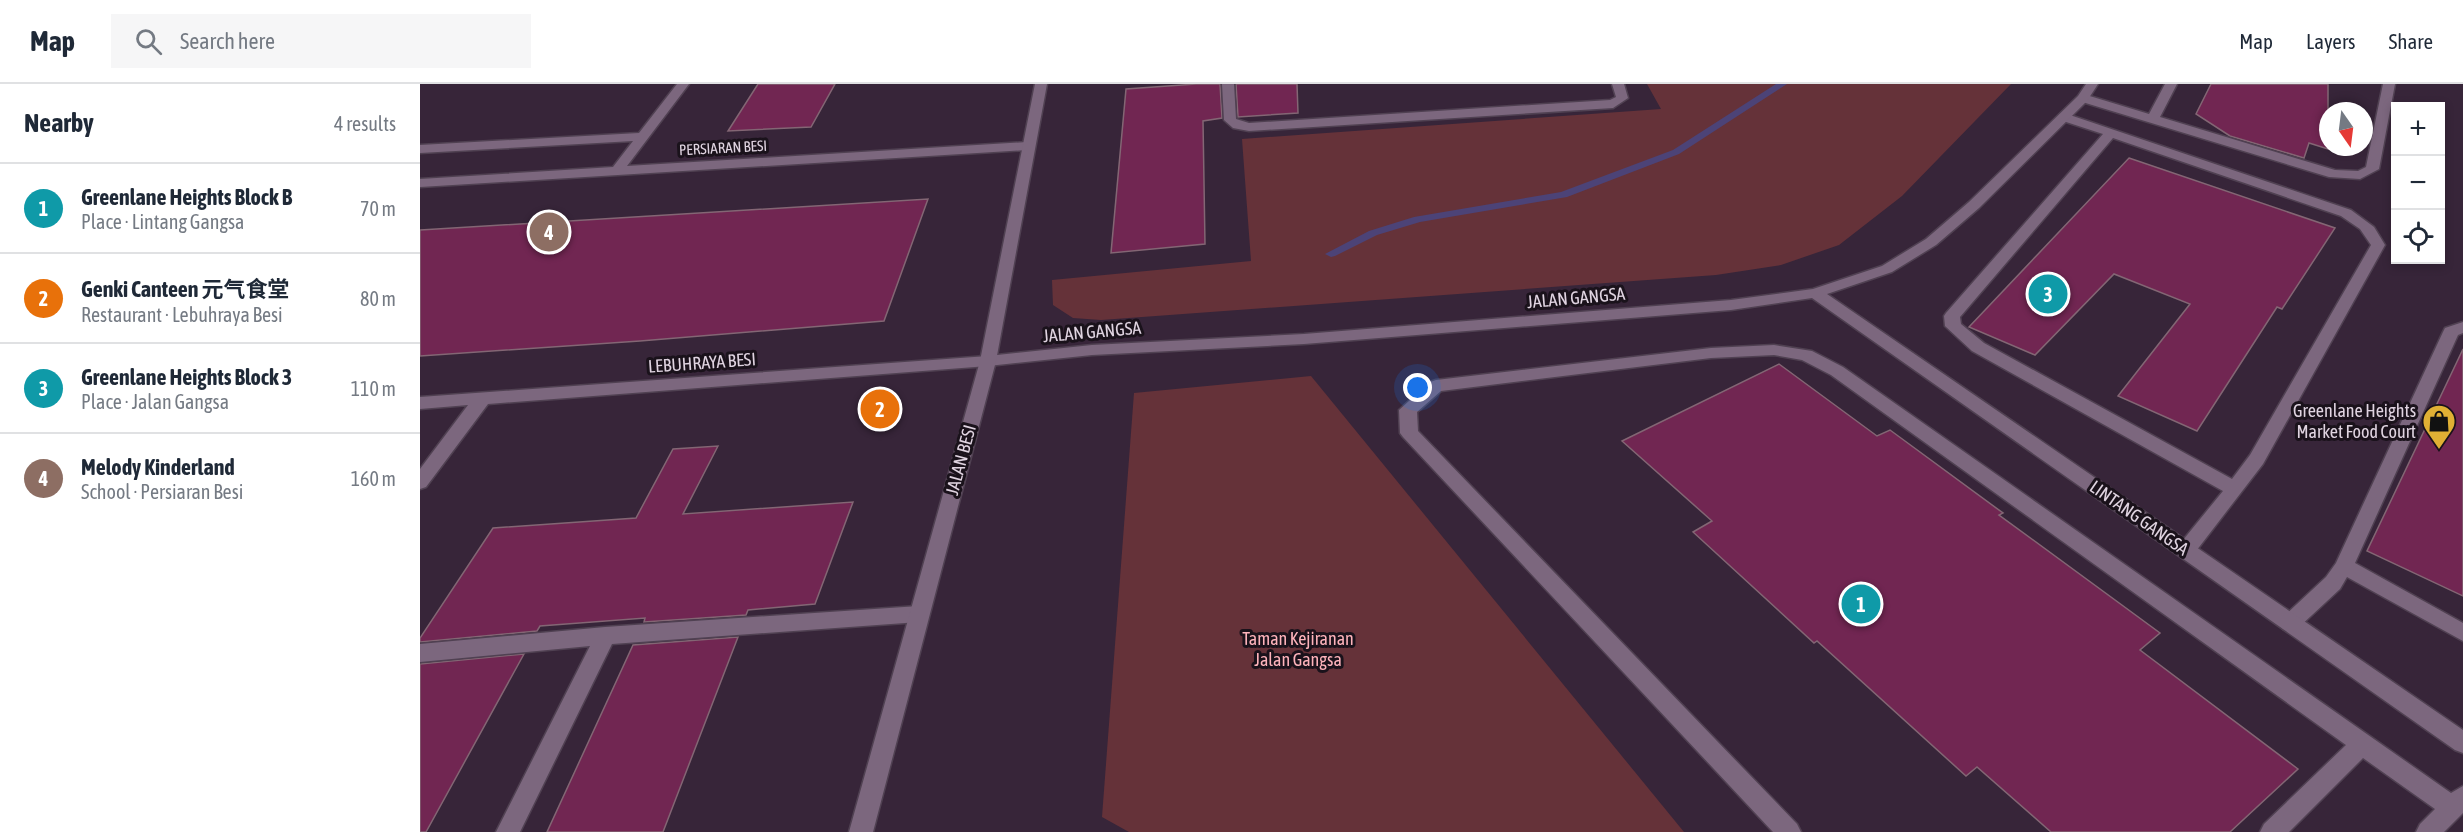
<!DOCTYPE html>
<html lang="en">
<head>
<meta charset="utf-8">
<style>
	body { margin:0; font-family:"Asap Condensed","Noto Sans SC",sans-serif; background:#f6f6f7; color:#1f2937 }
	.controls { position:absolute; right:18px; top:18px; display:grid; overflow:hidden; border-radius:0px; box-shadow:0 3px 9px #0003 }
	.controls button { width:54px; height:54px; display:grid; place-items:center; padding:0; border:0; border-bottom:2px solid #e0e1e3; background:#fff; color:#1f2937; font:30px sans-serif }
	.compass { position:absolute; left:1899px; top:18px; width:54px; height:54px; border-radius:50%; background:#fff; box-shadow:0 3px 9px #0003; rotate:166deg }
	.you { position:absolute; left:998px; top:304px; width:21px; height:21px; margin:-15px; border:4px solid #fff; border-radius:50%; background:#1a73e8; box-shadow:0 0 0 9px #1a73e833 }
	.badge { display:grid; place-items:center; width:39px; height:39px; border-radius:50%; background:#1a73e8; color:#fff; font-size:20px; font-weight:700 }
	.pin { position:absolute; translate:-50% -50%; border:3px solid #fff; box-shadow:0 2px 6px #0006 }
	.list { margin:0; padding:0; list-style:none }
	h2 { display:flex; justify-content:space-between; align-items:center; height:78px; margin:0; padding:0 24px; font-size:26px }
	h2 small { font-size:20px; font-weight:400; color:#747a83 }
	.list li { display:grid; grid-template-columns:39px 1fr auto; gap:18px; align-items:center; box-sizing:border-box; height:90px; padding:0 24px; border-top:2px solid #e0e1e3 }
	.list b { display:block; font-size:22px; white-space:nowrap }
	.list p { margin:0; font-size:20px; white-space:nowrap; color:#747a83 }
	.list em { font-size:20px; font-style:normal; color:#747a83 }
	.icon { flex:none; width:33px; height:33px; fill:none; stroke:currentColor; stroke-width:2; stroke-linecap:round; stroke-linejoin:round }
	.map { position:relative; flex:none; width:2043px; height:748px; overflow:hidden }
	header { display:flex; align-items:center; gap:36px; box-sizing:border-box; height:84px; padding:0 30px; background:#fff; border-bottom:2px solid #e0e1e3 }
	header strong { font-size:28px }
	nav { display:flex; gap:33px; margin-inline-start:auto; font-size:21px }
	.search { width:420px; height:54px; background:#f6f6f7; display:flex; align-items:center; gap:15px; box-sizing:border-box; padding:0 21px; border-radius:0px; color:#747a83; font-size:22px }
	main { display:flex }
	aside { flex:1; background:#fff }
	.map>svg:first-child { display:block }
</style>
</head>
<body>
<header>
<strong>Map</strong>
<div class="search"><svg class="icon" aria-label="search" viewBox="0 0 24 24"><circle cx="10" cy="10" r="6"/><path d="M15 15l6 6"/></svg>Search here</div>
<nav><a>Map</a><a>Layers</a><a>Share</a></nav>
</header>
<main>
<aside>
<h2>Nearby<small>4 results</small></h2>
<ul class="list">
<li><span class="badge" style="background:#0f9aa8">1</span><div><b>Greenlane Heights Block B</b><p>Place · Lintang Gangsa</p></div><em>70 m</em></li>
<li><span class="badge" style="background:#e8710a">2</span><div><b>Genki Canteen 元气食堂</b><p>Restaurant · Lebuhraya Besi</p></div><em>80 m</em></li>
<li><span class="badge" style="background:#0f9aa8">3</span><div><b>Greenlane Heights Block 3</b><p>Place · Jalan Gangsa</p></div><em>110 m</em></li>
<li><span class="badge" style="background:#8d6e63">4</span><div><b>Melody Kinderland</b><p>School · Persiaran Besi</p></div><em>160 m</em></li>
</ul>
</aside>
<div class="map">
<svg width="2043" height="748" viewBox="0 0 2043 748">
	<rect width="100%" height="100%" fill="#372539"/>
	<!-- green -->
	<g fill="#653239">
		<path d="M1227,0H1591L1482,112L1419,161L1361,181L1296,191L681,236L653,234L633,221L632,196L831,177L822,55L1241,25Z"/>
		<path d="M891,292L1264,748H709L682,733L714,309Z"/>
	</g>
	<g fill="none" stroke-linecap="round" stroke-linejoin="round">
		<!-- stream -->
		<path fill="#4c4377" fill-rule="evenodd" d="M1356,0H1367L1259,70L1147,113L1000,138L957,151L915,172L911,173L905,170L949,147L994,133L1141,108L1253,66Z"/>
	</g>
	<!-- building -->
	<g fill="#712652" stroke="#836674" stroke-width="1.5">
		<path d="M338,0H415L391,43L308,47Z"/>
		<path d="M776,0H800L802,34L783,37L785,160L691,169L706,5Z"/>
		<path d="M816,0H877L878,29L818,33Z"/>
		<path d="M1791,0H1908V65L1889,59L1884,74L1810,52L1776,30Z"/>
		<path d="M1709,74L1915,144L1862,225L1857,223L1777,347L1698,312L1770,220L1694,190L1615,271L1549,243Z"/>
		<path d="M508,115L464,237L220,257L0,272V146Z"/>
		<path d="M2043,265V512L1947,467Z"/>
		<path d="M1359,280L1457,352L1470,346L1583,429L1579,431L1740,549L1720,566L1878,685L1810,748H1631L1557,683L1546,692L1397,557L1394,559L1273,448L1292,437L1202,357Z"/>
		<path d="M298,362L263,430L433,418L395,520L328,526L326,531L224,538L225,534L120,542L117,547L0,558V554L73,444L216,434L253,365Z"/>
		<path d="M318,553L243,748H127L213,561Z"/>
		<path d="M104,570L6,748H0V580Z"/>
	</g>
	<g fill="none" stroke-linecap="round" stroke-linejoin="round">
		<defs>
			<g id="service">
				<path d="M802,0H814L816,35L829,39L1190,16L1196,13L1192,0H1204L1208,14L1193,24L829,47L813,44L804,36Z"/>
				<path d="M1745,0H1757L1740,33L1915,86L1938,87L1946,83L1963,0H1975L1959,85L1940,95L1909,93L1659,17L1657,14L1663,10L1729,30Z"/>
				<path d="M1644,29L1931,126L1954,143L1965,161L1843,380L1773,471L1766,473L1759,471L1756,466L1759,461L1803,407L1552,267L1525,242L1524,232L1526,229L1683,50L1640,36L1638,33L1640,30ZM1693,54L1921,132L1940,145L1951,161L1830,371L1812,395L1564,259L1541,240L1540,233Z"/>
				<path d="M2043,238V249L2038,251L1935,479L2043,539V557L1927,493L1920,505L1877,545L1870,547L1863,545L1860,539L1863,533L1906,493L1916,479L2023,248L2025,244Z"/>
				<path d="M1354,261L1392,267L1423,283L2031,709L2043,702V729L2024,748H1996L2000,740L2015,725L1943,674L1869,748H1840L1844,740L1926,661L1411,291L1382,276L1354,271L1291,274L1021,307L997,328L998,347L1377,740L1381,748H1353L983,353L980,349L979,326L1010,298L1016,296L1291,264Z"/>
				<path d="M499,522L506,524L509,530L506,536L499,538L192,560L100,748H76L170,562L0,578V560L185,543Z"/>
			</g>
			<g id="minor">
				<path d="M257,0H269L207,82L607,58L614,62L607,66L0,103V95L193,83L213,57L0,69V61L219,49Z"/>
				<path d="M1666,0H1678L1667,17L1559,124L1516,161L1472,188L1407,210L2043,646V669L2035,666L1392,214L1311,226L884,260L672,271L568,282L68,320L6,403L0,405V385L48,321L0,325V313L568,272L672,261L884,250L1311,216L1393,205L1462,182L1506,155L1549,118L1658,12Z"/>
			</g>
			<path id="tertiary" d="M615,0H627L576,277L453,748H429L560,277Z"/>
		</defs>
		<!-- service casing -->
		<use href="#service" stroke="#504152" stroke-width="3"/>
		<!-- minor casing -->
		<use href="#minor" stroke="#504152" stroke-width="3"/>
		<!-- tertiary casing -->
		<use href="#tertiary" stroke="#504152" stroke-width="3"/>
		<!-- service -->
		<use href="#service" fill="#7c677e" fill-rule="evenodd"/>
		<!-- minor -->
		<use href="#minor" fill="#7c677e" fill-rule="evenodd"/>
		<!-- tertiary -->
		<use href="#tertiary" fill="#7c677e" fill-rule="evenodd"/>
	</g>
	<!-- icons -->
	<defs>
		<symbol id="shop-pin" viewBox="-11 -11 22 30"><path d="M0 17L-7.5 6A9.5 9.5 0 1 1 7.5 6Z" fill="#e0b034" stroke="#1a121b"/><path d="M-5-2.5h2.3a2.7 3.5 0 0 1 5.4 0H5L5.5 6h-11ZM-1.5-2.5h3a1.5 2.3 0 0 0-3 0Z" fill="#111"/></symbol>
	</defs>
	<g fill-rule="evenodd">
		<use href="#shop-pin" x="2000" y="318" width="38" height="52"/>
	</g>
	<g text-anchor="middle" stroke-width="6" stroke-linejoin="round" paint-order="stroke">
		<!-- far-street labels -->
		<g font-size="15" fill="#e0d4e1" stroke="#1a121b">
			<text transform="translate(303 64) rotate(-3)" y="5">PERSIARAN BESI</text>
		</g>
		<!-- street labels -->
		<g font-size="18" fill="#e0d4e1" stroke="#1a121b">
			<text transform="translate(1156 214) rotate(-5)" y="6">JALAN GANGSA</text>
			<text transform="translate(672 248) rotate(-5)" y="6">JALAN GANGSA</text>
			<text transform="translate(282 279) rotate(-4)" y="6">LEBUHRAYA BESI</text>
			<text transform="translate(541 376) rotate(-75)" y="6">JALAN BESI</text>
			<text transform="translate(1719 434) rotate(35)" y="6">LINTANG GANGSA</text>
		</g>
		<!-- poi labels -->
		<g font-size="18" fill="#e0d4e1" stroke="#1a121b" text-anchor="end">
			<text x="1996" y="333">Greenlane Heights<tspan x="1996" dy="21">Market Food Court</tspan></text>
		</g>
		<!-- park labels -->
		<g font-size="18" fill="#feb3bb" stroke="#1a121b">
			<text x="878" y="561">Taman Kejiranan<tspan x="878" dy="21">Jalan Gangsa</tspan></text>
		</g>
	</g>
</svg>
<div class="controls">
<button>+</button>
<button>−</button>
<button><svg class="icon" aria-label="locate" viewBox="0 0 24 24"><circle cx="12" cy="12" r="6"/><path d="M12 2v4M12 18v4M2 12h4M18 12h4"/></svg></button>
</div>
<svg class="compass" viewBox="-18 -18 36 36"><path d="M0-13l5 13h-10z" fill="#e53935"/><path d="M0 13l5-13h-10z" fill="#747a83"/></svg>
<div class="you"></div>
<div class="pin badge" style="left:1441px;top:520px;background:#0f9aa8">1</div>
<div class="pin badge" style="left:460px;top:325px;background:#e8710a">2</div>
<div class="pin badge" style="left:1628px;top:210px;background:#0f9aa8">3</div>
<div class="pin badge" style="left:129px;top:148px;background:#8d6e63">4</div>
</div>
</main>
</body>
</html>
